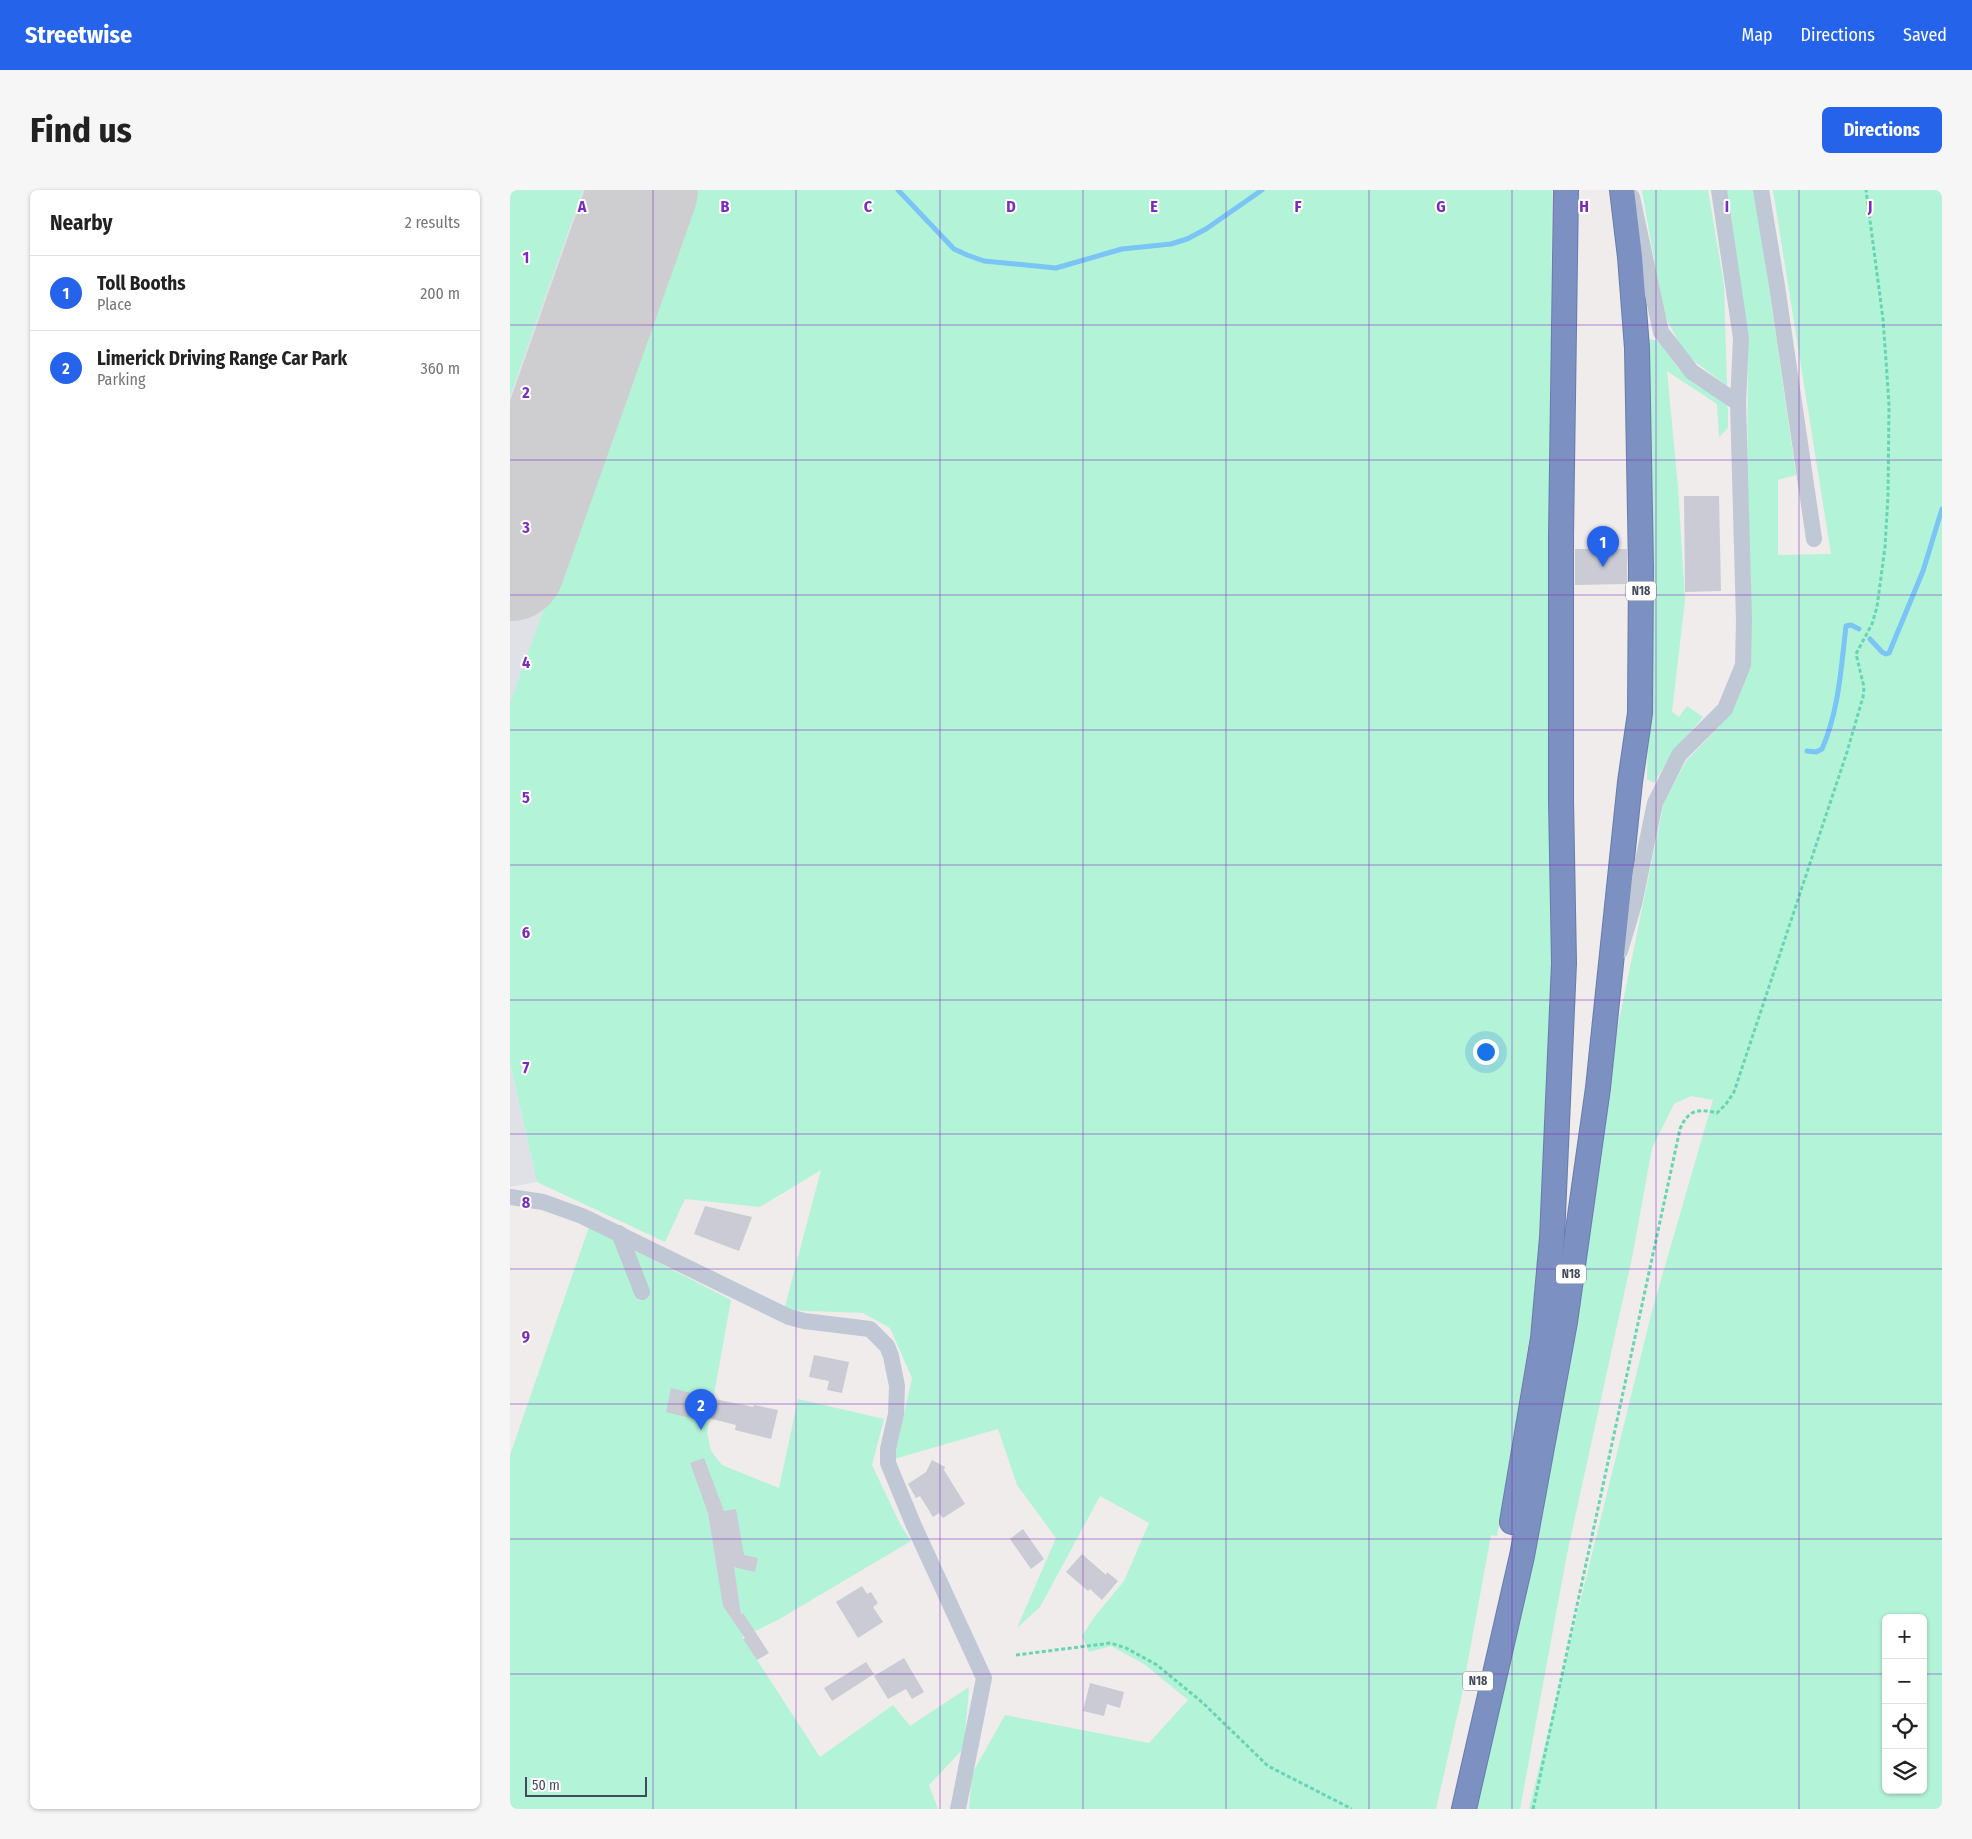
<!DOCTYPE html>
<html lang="en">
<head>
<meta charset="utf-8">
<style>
	body { margin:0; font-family:"Fira Sans Condensed",sans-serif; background:#f6f6f6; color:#222 }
	.controls { position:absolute; right:15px; bottom:15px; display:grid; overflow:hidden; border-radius:8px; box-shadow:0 1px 4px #0004 }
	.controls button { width:45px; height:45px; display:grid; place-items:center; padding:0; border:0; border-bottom:1px solid #e0e0e0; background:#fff; color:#222; font:25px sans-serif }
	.scale { position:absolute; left:15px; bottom:12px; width:122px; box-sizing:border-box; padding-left:5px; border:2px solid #424a5b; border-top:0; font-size:14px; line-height:18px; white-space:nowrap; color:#424a5b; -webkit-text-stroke:4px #fff; paint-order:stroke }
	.you { position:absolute; left:975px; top:861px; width:18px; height:18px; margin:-12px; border:4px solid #fff; border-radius:50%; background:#1a73e8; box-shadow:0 0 0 8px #1a73e833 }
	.badge { display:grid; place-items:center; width:32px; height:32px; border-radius:50%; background:#2563eb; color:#fff; font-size:16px; font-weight:700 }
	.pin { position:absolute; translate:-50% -41px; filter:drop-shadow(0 1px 2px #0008) }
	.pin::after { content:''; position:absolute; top:26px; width:18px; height:15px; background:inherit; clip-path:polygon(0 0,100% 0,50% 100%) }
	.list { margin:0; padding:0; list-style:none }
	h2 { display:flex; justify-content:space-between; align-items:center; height:65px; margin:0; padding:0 20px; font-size:21px }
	h2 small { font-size:16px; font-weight:400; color:#767676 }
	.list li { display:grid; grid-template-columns:32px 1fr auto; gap:15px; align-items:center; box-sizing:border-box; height:75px; padding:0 20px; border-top:1px solid #e0e0e0 }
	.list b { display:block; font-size:19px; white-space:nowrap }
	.list p { margin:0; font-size:16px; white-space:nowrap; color:#767676 }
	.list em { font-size:16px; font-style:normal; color:#767676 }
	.icon { flex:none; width:28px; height:28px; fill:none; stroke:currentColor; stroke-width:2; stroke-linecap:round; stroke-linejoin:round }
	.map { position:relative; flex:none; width:1432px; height:1619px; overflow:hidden; border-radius:8px }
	header { display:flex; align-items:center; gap:30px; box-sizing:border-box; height:70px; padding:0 25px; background:#2563eb; color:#fff }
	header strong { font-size:24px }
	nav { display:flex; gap:28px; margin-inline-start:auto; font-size:18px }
	.intro { display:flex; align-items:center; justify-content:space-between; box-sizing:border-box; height:120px; padding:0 30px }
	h1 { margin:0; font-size:35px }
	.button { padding:12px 22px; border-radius:8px; background:#2563eb; color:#fff; font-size:18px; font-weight:700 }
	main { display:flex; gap:30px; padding:0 30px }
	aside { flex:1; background:#fff; border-radius:8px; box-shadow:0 1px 4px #0004 }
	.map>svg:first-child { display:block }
</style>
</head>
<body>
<header>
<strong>Streetwise</strong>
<nav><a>Map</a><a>Directions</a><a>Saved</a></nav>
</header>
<div class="intro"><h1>Find us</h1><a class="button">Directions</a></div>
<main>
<aside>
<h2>Nearby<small>2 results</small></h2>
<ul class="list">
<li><span class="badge">1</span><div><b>Toll Booths</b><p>Place</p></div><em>200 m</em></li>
<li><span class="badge">2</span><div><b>Limerick Driving Range Car Park</b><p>Parking</p></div><em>360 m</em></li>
</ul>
</aside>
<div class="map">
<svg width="1432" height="1619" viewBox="0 0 1432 1619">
	<rect width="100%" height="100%" fill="#efeceb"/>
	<!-- airport -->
	<g fill="#dfe1e7">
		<path d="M73,0H186L0,512V206Z"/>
		<path d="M0,874L27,992L0,997Z"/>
	</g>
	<!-- green -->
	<g fill="#b3f3d8" fill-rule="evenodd">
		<path d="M0,0H73L0,206Z"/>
		<path d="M186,0H1042L1041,217L1045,763L1037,1040L987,1346L981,1345L951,1509L926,1619H459L462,1584L495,1525L639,1553L678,1510L634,1474L601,1456L579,1462L572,1446L585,1426L614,1391L639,1333L590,1306L530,1417L507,1438L546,1348L507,1295L488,1239L384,1269L402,1188L380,1138L353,1123L274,1120L311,980L250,1017L175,1009L155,1052L27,992L0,873V512Z"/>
		<path d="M1132,0H1198L1214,95L1217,196L1175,164L1153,122Z"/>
		<path d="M1214,0H1245L1286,285L1268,290V365L1321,364L1263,0H1432V1619H1019L1142,1121L1203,910L1181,906L1164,914L1142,958L1123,1063L1057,1364L1010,1619H964L1103,860L1154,612L1176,571L1208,538L1241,472L1237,308L1238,155ZM1376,1428H1413V1600H1376Z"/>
		<path d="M1133,148L1148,151L1169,179L1186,195L1215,211L1218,219V238L1209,247L1207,214L1157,181L1168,297L1175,410L1162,522L1169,527L1177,516L1193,527L1162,563L1144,593L1137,589L1143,330Z"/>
		<path d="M79,1037L221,1110L197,1243L201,1261L212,1275L269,1298L288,1209L374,1229L362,1275L390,1334L401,1351L266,1431L232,1447L310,1567L383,1515L400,1536L459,1497L454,1558L419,1595L428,1619H0V1265Z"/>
	</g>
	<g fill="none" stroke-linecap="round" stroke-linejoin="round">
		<!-- stream -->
		<g stroke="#7ac4f6" stroke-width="5">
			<path d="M388,0L444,59L457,65L474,71L546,78L612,59L661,54L677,49L696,39L752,0"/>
			<path d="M1360,449L1372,462L1376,464L1379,463L1413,381L1432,319"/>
			<path d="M1297,561L1306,562L1312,559C1329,520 1331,478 1336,436L1341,435L1349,439"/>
		</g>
		<!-- runway -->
		<path stroke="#ceced1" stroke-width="110" d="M0,376L133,0"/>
	</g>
	<!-- building -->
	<g fill="#cacbd4">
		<path d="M1174,306H1209L1211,401L1175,402Z"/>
		<path d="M1065,359H1117V394L1065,395Z"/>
		<path d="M195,1016L242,1027L229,1061L184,1044Z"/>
		<path d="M304,1165L339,1172L332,1203L317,1200L319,1191L299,1187Z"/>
		<path d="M161,1198L214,1211L243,1217L244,1215L268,1220L261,1249L225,1240L226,1235L178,1223L180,1228L156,1222Z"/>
		<path d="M194,1268L214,1321L226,1319L234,1365L248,1368L245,1382L224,1377L231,1425L233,1423L259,1463L247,1470L233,1449L235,1448L213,1416L198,1323L180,1273Z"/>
		<path d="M422,1270L435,1277L434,1280L455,1314L433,1328L429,1323L423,1327L410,1306L406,1308L398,1294L416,1282Z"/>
		<path d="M513,1339L534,1369L521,1379L500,1349Z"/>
		<path d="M572,1364L596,1385L597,1382L608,1391L592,1410L580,1399L578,1401L556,1382Z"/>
		<path d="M352,1396L357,1404L361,1402L368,1413L363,1417L373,1432L348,1448L326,1412Z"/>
		<path d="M394,1468L414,1502L402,1509L396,1499L378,1509L364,1486Z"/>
		<path d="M356,1472L364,1484L322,1511L314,1498Z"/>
		<path d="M580,1493L614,1502L610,1518L597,1514L594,1526L573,1521Z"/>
	</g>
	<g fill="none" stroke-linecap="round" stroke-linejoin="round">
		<defs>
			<g id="highway">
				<path d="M1002,1332L1033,1148L1042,1048L1054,773L1051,610V346L1056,0"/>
				<path d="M954,1619L1012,1366L1055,1132L1088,898L1120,592L1130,523L1131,378L1127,158L1120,67L1112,0"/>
			</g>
		</defs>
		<!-- highway casing -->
		<use href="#highway" stroke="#687bad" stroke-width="26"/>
		<!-- path -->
		<g stroke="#67d5b4" stroke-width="3" stroke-dasharray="4 2.5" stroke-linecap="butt">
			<path d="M506,1465L601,1453L616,1458L647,1475L693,1513L758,1576L842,1619"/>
			<path d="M1023,1619L1170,939C1178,920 1188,918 1207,923L1216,914L1224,902L1337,562L1353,507L1354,497L1346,464L1362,434L1367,417L1375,357L1378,305L1379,215L1376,171L1373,129L1356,0"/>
		</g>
		<!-- minor -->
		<g stroke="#c0c7d5" stroke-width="16">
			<path d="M1251,0L1267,96L1304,349"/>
			<path d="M1122,7L1151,142L1182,182L1228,213"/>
			<path d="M1110,761L1124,714L1145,613L1169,565L1215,519L1233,475L1234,430L1228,213L1231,148L1209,0"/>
			<path d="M0,1007L33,1012L72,1026L279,1127L294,1131L360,1139L377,1156L381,1166L387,1196L386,1224L378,1259V1273L404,1336L474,1488L448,1619"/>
			<path d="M109,1043L132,1102"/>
		</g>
		<!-- highway -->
		<use href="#highway" stroke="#7c90c1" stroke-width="24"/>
	</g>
	<!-- grid -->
	<path fill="none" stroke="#7b2cbf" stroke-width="1" stroke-opacity="0.55" d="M143,0V1619M286,0V1619M430,0V1619M573,0V1619M716,0V1619M859,0V1619M1002,0V1619M1146,0V1619M1289,0V1619M0,135H1432M0,270H1432M0,405H1432M0,540H1432M0,675H1432M0,810H1432M0,944H1432M0,1079H1432M0,1214H1432M0,1349H1432M0,1484H1376M1413,1484H1432"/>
	<g text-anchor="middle" stroke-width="4" stroke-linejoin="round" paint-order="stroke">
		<!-- shield labels -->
		<g fill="#fff" stroke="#7b808c" stroke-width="1">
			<rect x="1116" y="391.5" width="30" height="19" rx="4"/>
			<rect x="1046" y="1074.5" width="30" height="19" rx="4"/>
			<rect x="953" y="1481.5" width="30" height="19" rx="4"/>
		</g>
		<g font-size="12" font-weight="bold" fill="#424a5b">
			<text x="1131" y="405">N18</text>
			<text x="1061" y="1088">N18</text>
			<text x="968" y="1495">N18</text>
		</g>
	</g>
	<g font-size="16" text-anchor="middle" font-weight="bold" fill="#7b2cbf" stroke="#fff" stroke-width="4" stroke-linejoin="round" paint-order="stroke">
		<text x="72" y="22">A</text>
		<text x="215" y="22">B</text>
		<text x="358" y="22">C</text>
		<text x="501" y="22">D</text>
		<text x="644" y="22">E</text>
		<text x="788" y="22">F</text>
		<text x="931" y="22">G</text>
		<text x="1074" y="22">H</text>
		<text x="1217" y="22">I</text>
		<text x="1360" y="22">J</text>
		<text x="16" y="73">1</text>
		<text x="16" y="208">2</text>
		<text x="16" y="343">3</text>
		<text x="16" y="478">4</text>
		<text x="16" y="613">5</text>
		<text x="16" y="748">6</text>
		<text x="16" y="883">7</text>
		<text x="16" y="1018">8</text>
		<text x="16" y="1152">9</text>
	</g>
</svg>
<div class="controls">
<button>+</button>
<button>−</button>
<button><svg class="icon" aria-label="locate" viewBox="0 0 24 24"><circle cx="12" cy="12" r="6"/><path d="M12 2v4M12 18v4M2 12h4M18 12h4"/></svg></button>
<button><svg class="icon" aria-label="layers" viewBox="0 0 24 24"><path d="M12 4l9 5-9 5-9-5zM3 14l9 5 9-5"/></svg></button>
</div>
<div class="scale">50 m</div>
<div class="you"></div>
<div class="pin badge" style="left:1093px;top:377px">1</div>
<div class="pin badge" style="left:191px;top:1240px">2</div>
</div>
</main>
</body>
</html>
